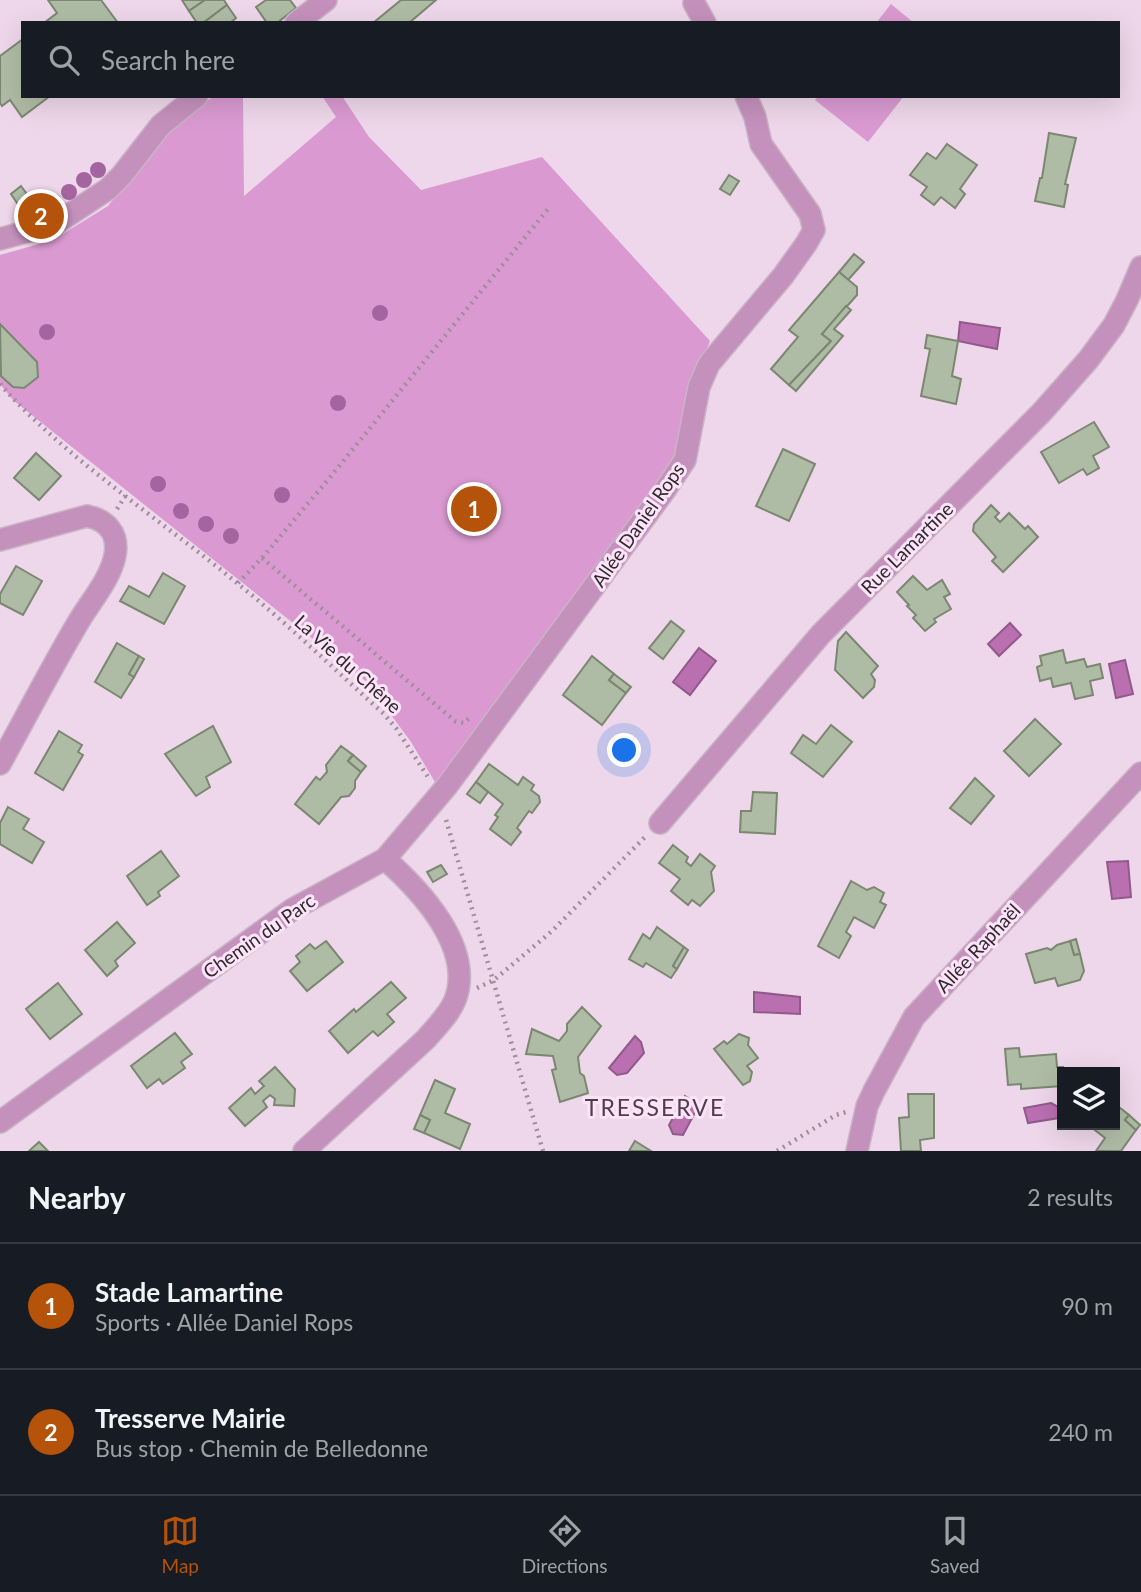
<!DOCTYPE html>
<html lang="en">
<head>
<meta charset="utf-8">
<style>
	body { margin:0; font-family:Lato,sans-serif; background:#242831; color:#f1f3f6 }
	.controls { position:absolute; right:21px; bottom:21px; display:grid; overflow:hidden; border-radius:0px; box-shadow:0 7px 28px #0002 }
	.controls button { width:63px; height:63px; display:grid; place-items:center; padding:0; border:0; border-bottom:2px solid #363941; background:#171b24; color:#f1f3f6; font:35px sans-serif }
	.you { position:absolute; left:625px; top:751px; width:24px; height:24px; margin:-18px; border:5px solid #fff; border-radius:50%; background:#1a73e8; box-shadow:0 0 0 10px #1a73e833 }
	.badge { display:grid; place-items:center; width:46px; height:46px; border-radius:50%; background:#b45309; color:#fff; font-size:23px; font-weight:700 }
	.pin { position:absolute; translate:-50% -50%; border:4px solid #fff; box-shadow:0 2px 7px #0006 }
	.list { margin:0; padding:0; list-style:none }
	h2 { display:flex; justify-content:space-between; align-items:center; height:91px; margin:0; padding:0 28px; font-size:30px }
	h2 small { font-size:23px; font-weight:400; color:#9ea1a6 }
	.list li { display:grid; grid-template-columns:46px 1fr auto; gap:21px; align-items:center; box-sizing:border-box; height:126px; padding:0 28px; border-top:2px solid #363941 }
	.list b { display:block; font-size:26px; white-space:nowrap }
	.list p { margin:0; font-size:23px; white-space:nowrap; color:#9ea1a6 }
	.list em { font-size:23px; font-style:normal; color:#9ea1a6 }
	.icon { flex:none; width:38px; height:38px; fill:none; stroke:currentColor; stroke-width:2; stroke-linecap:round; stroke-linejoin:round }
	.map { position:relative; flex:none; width:1141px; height:1151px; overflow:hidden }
	.search { position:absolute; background:#171b24; box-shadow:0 7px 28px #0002; left:21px; right:21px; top:21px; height:77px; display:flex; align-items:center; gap:18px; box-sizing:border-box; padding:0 24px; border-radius:0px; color:#9ea1a6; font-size:26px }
	.sheet { height:343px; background:#171b24 }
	nav { display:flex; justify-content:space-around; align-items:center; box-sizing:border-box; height:98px; border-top:2px solid #363941; background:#171b24; font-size:19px; color:#9ea1a6 }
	nav a { display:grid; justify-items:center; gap:4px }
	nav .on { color:#b45309 }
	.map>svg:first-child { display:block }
</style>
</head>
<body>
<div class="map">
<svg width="1141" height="1151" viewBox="0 0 1141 1151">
	<rect width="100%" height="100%" fill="#eed7ea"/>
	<!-- green -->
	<g fill="#da9ad1">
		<path d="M891,4L914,23H876Z"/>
		<path d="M214,96H243L244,196L336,117L322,96H342L369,137L421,190L542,157L710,341L692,385L673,465L438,787L411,742L367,682L13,400L0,384V255L53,240L108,206L170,128Z"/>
		<path d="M818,96H904L868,142L815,100Z"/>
	</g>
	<!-- water -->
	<g fill="#ba6fb1" stroke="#915a8a" stroke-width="2">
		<path d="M960,322L1000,328L997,349L958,341Z"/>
		<path d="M1010,623L1021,635L999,656L988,644Z"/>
		<path d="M699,648L716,661L690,695L673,682Z"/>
		<path d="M1125,660L1133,694L1116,698L1109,664Z"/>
		<path d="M1128,861L1131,897L1112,899L1107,862Z"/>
		<path d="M754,992L800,997V1014L754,1012Z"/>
		<path d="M635,1036L641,1042L644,1053L627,1073L617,1075L609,1068Z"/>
		<path d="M685,1096L699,1105L683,1135L673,1134L669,1125Z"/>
		<path d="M1051,1103L1062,1109V1114L1059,1118L1028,1123L1024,1108Z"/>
	</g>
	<!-- building -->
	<g fill="#afbca5" stroke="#7b8771" stroke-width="2">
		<path d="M48,0H101L118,23H44L57,13Z"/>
		<path d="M182,0H205L189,11Z"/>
		<path d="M205,0H224L227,5L203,23H197L189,11Z"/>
		<path d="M266,0H290L296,8L277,23H267L256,7Z"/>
		<path d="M401,0H436L409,23H373Z"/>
		<path d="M227,5L236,18L230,23H203Z"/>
		<path d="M23,39V96H50L22,117L10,100L2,106L0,103V56Z"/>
		<path d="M1049,133L1076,138L1065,184L1068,185L1064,207L1035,201L1040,178H1042Z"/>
		<path d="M947,144L977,165L960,189L965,194L955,208L941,197L934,205L921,195L927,187L910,175L927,153L936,159Z"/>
		<path d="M729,175L739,181L730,195L720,189Z"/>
		<path d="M21,186L32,201L21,209L11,194Z"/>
		<path d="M854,254L864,262L848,280L839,272Z"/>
		<path d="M839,272L857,287V295L822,334L831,341L789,385L771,369L798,337L789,330Z"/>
		<path d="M846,306L851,310L834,329L843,336L796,391L789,385L831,341L822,334Z"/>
		<path d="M0,324L37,362L38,377L24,388L13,387L1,376Z"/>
		<path d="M927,335L958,341L952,376L961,379L956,404L921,396L930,349L925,348Z"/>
		<path d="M1094,422L1109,447L1093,456L1099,468L1087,475L1083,469L1059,483L1041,452Z"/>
		<path d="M783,449L815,464L789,521L756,506Z"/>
		<path d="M36,453L61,476L39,500L14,478Z"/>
		<path d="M991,505L999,513L995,517L1000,522L1009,513L1025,529L1028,526L1038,537L1003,572L992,561L996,557L973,531L974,524Z"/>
		<path d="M16,566L42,581L23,615L0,603V594Z"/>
		<path d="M163,573L185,586L164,624L120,601L129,586L149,597Z"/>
		<path d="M913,576L927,590L942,580L950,594L944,597L951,609L934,619L936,622L925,631L913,618L916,615L907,606L909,605L897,592Z"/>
		<path d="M671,621L684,631L663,659L649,648Z"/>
		<path d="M846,632L878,666L871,674L875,680L874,687L863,698L835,670L838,641Z"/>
		<path d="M117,643L139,656L129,674L134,677L121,698L95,682Z"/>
		<path d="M1063,650L1066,663L1084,659L1087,667L1100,664L1103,678L1090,681L1093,695L1075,699L1071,683L1053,687L1051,678L1040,681L1037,667L1042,665L1040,656Z"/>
		<path d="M139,656L144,659L134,677L129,674Z"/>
		<path d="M592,656L614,674L609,680L626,693L602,725L563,695Z"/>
		<path d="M614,674L631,687L626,693L609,680Z"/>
		<path d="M1035,719L1061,744L1029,776L1004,751Z"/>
		<path d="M831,725L852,742L823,777L791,753L803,735L816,744Z"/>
		<path d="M213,726L231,762L206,777L210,787L196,796L165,754Z"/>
		<path d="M59,731L82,745L78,752L83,755L63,790L35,773Z"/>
		<path d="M341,746L353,755L348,761L361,772L355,781V788L349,796L341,797L319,824L295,804L316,777L320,780L327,772L326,765Z"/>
		<path d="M353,755L366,766L361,772L348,761Z"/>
		<path d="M489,764L518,785L523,777L534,785L531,790L539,796L540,802L532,813L529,811L517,828L521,832L511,845L490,829L498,817L495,815L503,804L476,782Z"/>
		<path d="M975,778L994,796L971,824L950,808Z"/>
		<path d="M476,782L488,792L480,803L467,794Z"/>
		<path d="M753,792L777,793L775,834L740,832L741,811H751Z"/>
		<path d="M8,807L29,819L23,829L44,842L32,863L0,844V823Z"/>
		<path d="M673,845L688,857L686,862L691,866L700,854L715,866L711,872L714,891L700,906L692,900L688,905L671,891L680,879L659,863Z"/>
		<path d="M161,851L179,876L158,892L160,896L147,905L127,876Z"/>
		<path d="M441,865L447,874L433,882L427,872Z"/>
		<path d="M851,881L867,890L874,887L884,893L880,902L886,905L874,928L854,917L846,932L851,936L839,958L818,946Z"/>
		<path d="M117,922L135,943L115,961L118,966L107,976L85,950Z"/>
		<path d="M657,927L684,947L673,966L677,969L671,978L646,963L643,967L629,959L643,934L650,939Z"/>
		<path d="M1076,939L1080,954L1074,955L1070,941Z"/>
		<path d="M326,941L343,962L307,991L290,971L300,962L296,956L310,944L315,949Z"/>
		<path d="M1070,941L1074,955L1080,954L1084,971L1080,980L1058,986L1055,978L1035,983L1026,954L1047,948L1051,950L1057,945Z"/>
		<path d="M684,947L688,950L677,969L673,966Z"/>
		<path d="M391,982L406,998L387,1014L394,1022L378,1036L373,1031L348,1053L329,1031L354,1009L356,1012Z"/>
		<path d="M58,983L82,1014L50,1039L26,1009Z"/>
		<path d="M582,1007L601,1026L578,1057L580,1073L584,1076L588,1093L560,1102L552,1070L556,1069L553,1056L526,1054L532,1029L559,1041L567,1031V1024Z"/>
		<path d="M175,1033L192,1054L181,1062L185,1068L163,1084L159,1079L147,1088L131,1066Z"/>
		<path d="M739,1034L749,1038L748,1045L758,1058L747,1066L752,1072L750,1081L743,1085L714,1049L724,1041L727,1044Z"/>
		<path d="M1019,1048L1020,1057L1056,1054L1057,1067H1063L1062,1086L1021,1089V1084L1008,1085L1005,1049Z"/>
		<path d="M275,1067L295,1089L294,1106L274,1105L275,1099L270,1095L263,1101L267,1107L245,1126L229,1108L251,1088L255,1094L264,1086L259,1081Z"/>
		<path d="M435,1080L455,1089L445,1113L470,1124L460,1149L424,1133L430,1120L420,1115Z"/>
		<path d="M908,1094H934V1138L920,1140L921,1151H901L899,1118L909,1117Z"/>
		<path d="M1115,1104L1129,1115L1125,1120L1136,1130L1121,1151H1096L1105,1138L1091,1127L1115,1125Z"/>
		<path d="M420,1115L430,1120L424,1133L414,1129Z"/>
		<path d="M1129,1115L1140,1125L1136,1130L1125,1120Z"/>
		<path d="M635,1141L651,1151H629Z"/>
		<path d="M39,1142L48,1151H29Z"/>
	</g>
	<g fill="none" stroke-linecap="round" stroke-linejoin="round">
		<defs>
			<g id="minor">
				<path d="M694,3L705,23"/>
				<path d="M296,23L326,0"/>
				<path d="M0,239L55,224L108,189L122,175L161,125L197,96"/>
				<path d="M0,540L87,516C107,520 119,534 115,555C111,578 91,601 79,621C51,668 26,717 0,764"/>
				<path d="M660,823L821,634L1042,412L1088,360L1114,325L1127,300L1141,267"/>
				<path d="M385,859L447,786L665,490L685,460L699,387L709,364L783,276L806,244L814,230L810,214L761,144L755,117L746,96"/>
				<path d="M0,1122L293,909L385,859C420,890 475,948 455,1000C449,1015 436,1027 426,1039L304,1151"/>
				<path d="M857,1151L867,1106L874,1091L914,1017L1141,773"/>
			</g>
		</defs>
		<!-- minor casing -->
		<use href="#minor" stroke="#c8b4c5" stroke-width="24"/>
		<!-- path -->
		<g stroke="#9e8d9b" stroke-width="4.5" stroke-dasharray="2 5" stroke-linecap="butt">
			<path d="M0,384C66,459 160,519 237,583C288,624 335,670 384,714L396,728L428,777"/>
			<path d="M117,509L126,495"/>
			<path d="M262,558L455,721L464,723L469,718"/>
			<path d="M238,583L262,558L327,481L548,209"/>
			<path d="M446,820L543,1151"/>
			<path d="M477,988L494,980L552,931L647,835"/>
			<path d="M777,1151L836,1115L846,1112"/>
		</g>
		<!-- minor -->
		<use href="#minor" stroke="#c491bc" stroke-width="21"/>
	</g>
	<!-- trees -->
	<g fill="#a4649f">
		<circle cx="98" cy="170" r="8"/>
		<circle cx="84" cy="180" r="8"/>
		<circle cx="69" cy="192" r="8"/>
		<circle cx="54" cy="202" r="8"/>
		<circle cx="380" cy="313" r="8"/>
		<circle cx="47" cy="332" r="8"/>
		<circle cx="338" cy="403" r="8"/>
		<circle cx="158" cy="484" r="8"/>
		<circle cx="282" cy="495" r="8"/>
		<circle cx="181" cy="511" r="8"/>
		<circle cx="206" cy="524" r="8"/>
		<circle cx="231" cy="536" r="8"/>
	</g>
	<g text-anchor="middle" stroke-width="6" stroke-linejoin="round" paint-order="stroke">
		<!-- street labels -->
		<g font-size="19" fill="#30282f" stroke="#fce4f8">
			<text transform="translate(638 525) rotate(-55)" y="7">Allée Daniel Rops</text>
			<text transform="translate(907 548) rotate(-45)" y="7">Rue Lamartine</text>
			<text transform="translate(348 664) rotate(42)" y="7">La Vie du Chêne</text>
			<text transform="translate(259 936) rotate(-35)" y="7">Chemin du Parc</text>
			<text transform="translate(978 948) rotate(-47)" y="7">Allée Raphaël</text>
		</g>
		<!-- quarter labels -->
		<g font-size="23" letter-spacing="2" fill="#503e4d" stroke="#fce4f8">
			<text x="655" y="1116">TRESSERVE</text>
		</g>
	</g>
</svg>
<div class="controls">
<button><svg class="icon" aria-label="layers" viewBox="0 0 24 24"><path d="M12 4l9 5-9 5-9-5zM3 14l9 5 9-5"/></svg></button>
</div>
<div class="you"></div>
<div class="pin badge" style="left:474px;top:509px">1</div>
<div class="pin badge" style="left:41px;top:216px">2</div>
<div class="search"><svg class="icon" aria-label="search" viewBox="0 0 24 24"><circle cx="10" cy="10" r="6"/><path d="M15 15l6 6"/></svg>Search here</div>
</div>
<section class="sheet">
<h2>Nearby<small>2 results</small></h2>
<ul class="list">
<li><span class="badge">1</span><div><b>Stade Lamartine</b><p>Sports · Allée Daniel Rops</p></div><em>90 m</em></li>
<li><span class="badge">2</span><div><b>Tresserve Mairie</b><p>Bus stop · Chemin de Belledonne</p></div><em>240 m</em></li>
</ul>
</section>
<nav>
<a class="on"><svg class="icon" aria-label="map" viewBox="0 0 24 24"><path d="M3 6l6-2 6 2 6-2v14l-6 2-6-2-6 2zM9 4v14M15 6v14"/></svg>Map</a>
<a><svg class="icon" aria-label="directions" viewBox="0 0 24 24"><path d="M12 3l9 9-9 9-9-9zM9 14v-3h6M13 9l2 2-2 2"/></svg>Directions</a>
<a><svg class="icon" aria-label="saved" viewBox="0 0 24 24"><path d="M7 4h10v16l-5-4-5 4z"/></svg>Saved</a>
</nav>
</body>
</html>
